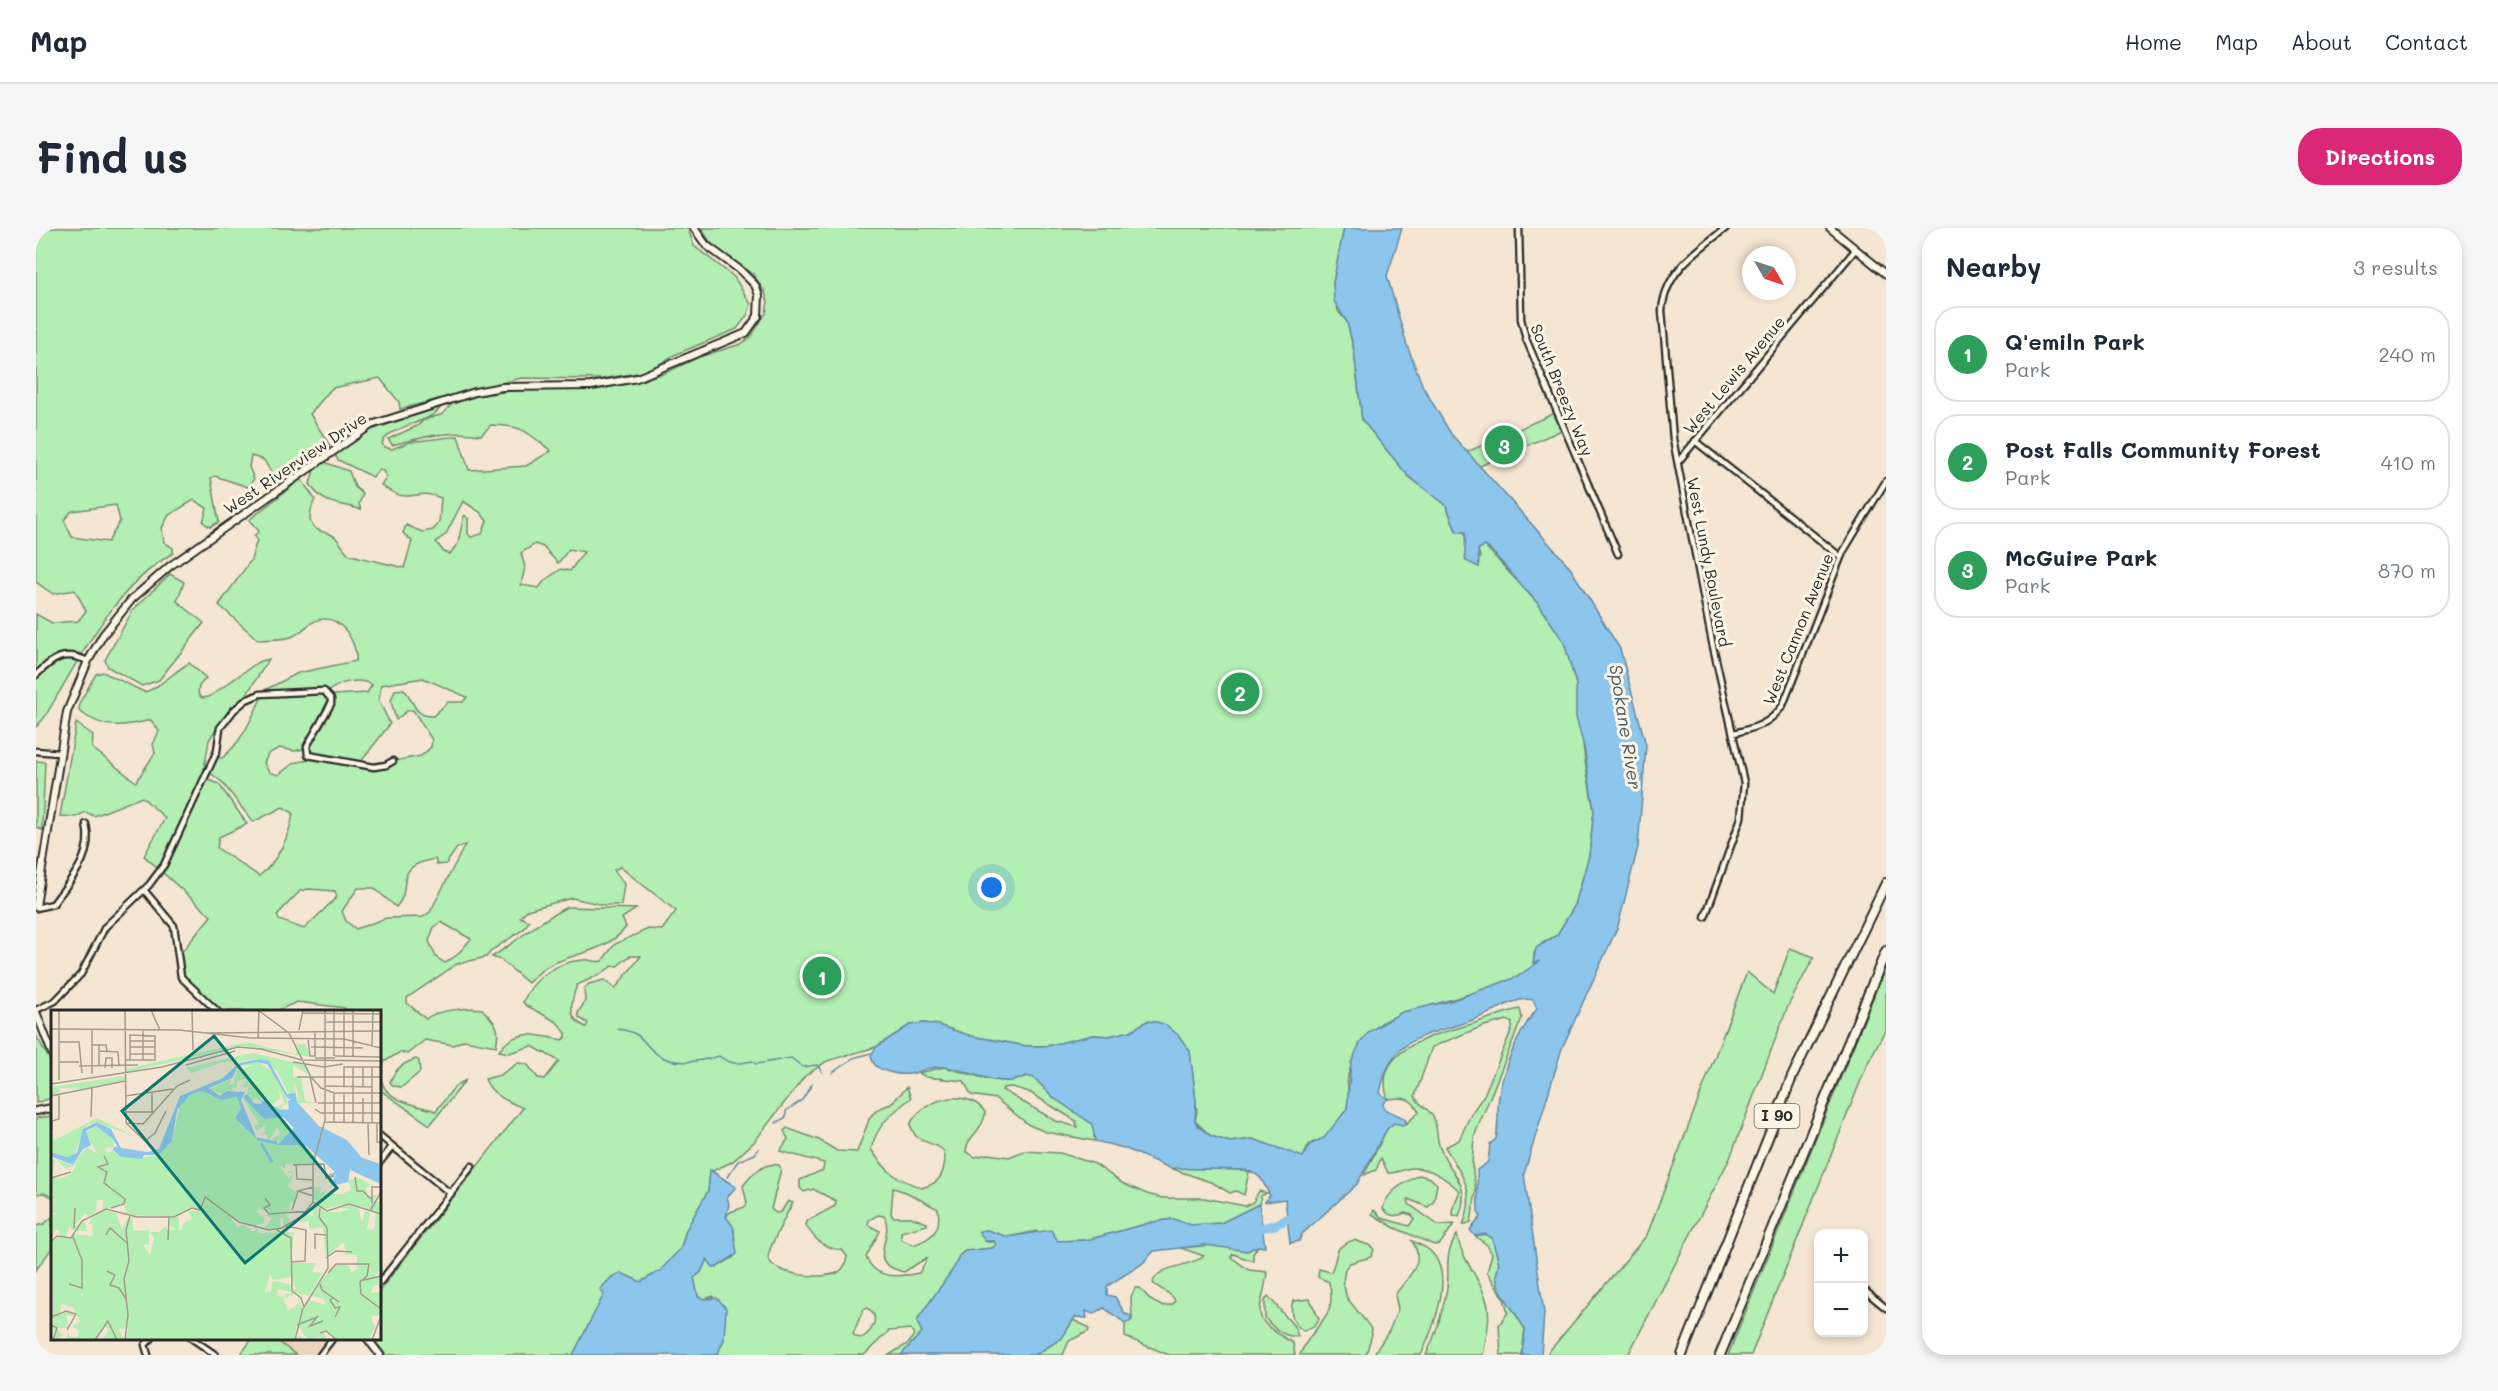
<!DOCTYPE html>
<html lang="en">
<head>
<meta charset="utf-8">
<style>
	body { margin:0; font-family:Mali,sans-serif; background:#f6f6f7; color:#1f2937 }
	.controls { position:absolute; right:18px; bottom:18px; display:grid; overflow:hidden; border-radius:12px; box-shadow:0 3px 9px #0003 }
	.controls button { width:54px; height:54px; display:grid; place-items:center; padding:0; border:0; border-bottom:2px solid #e0e1e3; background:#fff; color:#1f2937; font:30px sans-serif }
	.compass { position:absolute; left:1706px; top:18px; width:54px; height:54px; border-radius:50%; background:#fff; box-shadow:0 3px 9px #0003; rotate:129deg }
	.you { position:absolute; left:956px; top:660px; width:21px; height:21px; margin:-15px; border:4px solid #fff; border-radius:50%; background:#1a73e8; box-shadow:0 0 0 9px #1a73e833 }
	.badge { display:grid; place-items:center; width:39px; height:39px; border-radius:50%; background:#db2777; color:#fff; font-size:20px; font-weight:700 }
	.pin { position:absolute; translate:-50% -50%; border:3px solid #fff; box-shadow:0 2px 6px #0006 }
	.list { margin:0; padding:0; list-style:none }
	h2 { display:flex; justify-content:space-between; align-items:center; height:78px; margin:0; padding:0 24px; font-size:26px }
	h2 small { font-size:20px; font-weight:400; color:#747a83 }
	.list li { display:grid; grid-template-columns:39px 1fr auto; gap:18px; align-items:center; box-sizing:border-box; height:96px; margin:0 12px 12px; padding:0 12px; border:2px solid #e0e1e3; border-radius:24px }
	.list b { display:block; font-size:22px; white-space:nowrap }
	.list p { margin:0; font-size:20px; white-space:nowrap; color:#747a83 }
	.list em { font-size:20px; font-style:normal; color:#747a83 }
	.map { position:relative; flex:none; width:1850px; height:1127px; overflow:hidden; border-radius:24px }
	header { display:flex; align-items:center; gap:36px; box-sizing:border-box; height:84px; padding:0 30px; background:#fff; border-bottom:2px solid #e0e1e3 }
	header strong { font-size:28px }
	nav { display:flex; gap:33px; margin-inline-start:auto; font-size:21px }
	.intro { display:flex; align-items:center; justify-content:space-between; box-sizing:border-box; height:144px; padding:0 36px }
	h1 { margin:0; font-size:42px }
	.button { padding:15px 27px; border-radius:24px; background:#db2777; color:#fff; font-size:21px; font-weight:700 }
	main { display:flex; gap:36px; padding:0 36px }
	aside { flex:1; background:#fff; border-radius:24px; box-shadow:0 3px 9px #0003 }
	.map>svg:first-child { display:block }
</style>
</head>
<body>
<header>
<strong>Map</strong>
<nav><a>Home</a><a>Map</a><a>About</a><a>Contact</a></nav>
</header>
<div class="intro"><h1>Find us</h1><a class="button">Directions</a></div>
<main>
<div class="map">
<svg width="1850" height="1127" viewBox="0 0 1850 1127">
	<rect width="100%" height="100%" fill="#f4e6d2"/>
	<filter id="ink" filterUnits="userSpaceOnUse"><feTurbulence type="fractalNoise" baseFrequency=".0167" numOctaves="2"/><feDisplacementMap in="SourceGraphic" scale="12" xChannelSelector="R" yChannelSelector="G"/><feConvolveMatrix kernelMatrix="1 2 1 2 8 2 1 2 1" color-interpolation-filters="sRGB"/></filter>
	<g filter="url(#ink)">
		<!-- built -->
		<path fill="#ead4bb" d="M239,1111H293L279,1127H260Z"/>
		<!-- green -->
		<g fill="#b3eeb2" stroke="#6f8c6e" stroke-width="1.5" fill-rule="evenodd">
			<path d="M0,0H652L658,18L698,49L715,76L712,86L701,101L638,127L613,143L566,151L485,150L364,181L363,174L344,150L296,160L274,186L294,218L240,253L228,232L215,228L213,239L218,251L212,259L179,248L175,250L183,294L174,299L167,294L171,280L158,272L133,287L126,300L128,314L137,320V325C75,362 44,431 8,490L0,499V386L16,395L42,393L50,383L39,362L17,366L0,354ZM80,277L84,293L72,314L36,309L28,292L36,283Z"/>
			<path d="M665,0H1308L1297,55L1302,83L1311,94L1318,122L1326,192L1372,248L1410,277L1420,303L1429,304L1430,318L1444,330L1442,321L1449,318L1504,378L1528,414L1540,456L1549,533L1558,583L1553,628L1539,677L1521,707L1506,715L1498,725V735L1504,732C1493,759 1375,777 1345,795C1333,803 1315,834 1312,848C1310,858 1315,869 1311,880C1308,887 1295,903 1289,909C1285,913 1277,913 1273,917C1269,921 1271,925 1267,929H1262L1217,911L1194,914L1175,908L1159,893L1161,883C1155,844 1161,800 1111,793L1095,803L1073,808L1057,807L1011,818H990L935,808L902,797L888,795L874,797L840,819L791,833L769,848L718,914L696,934L676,943L672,963L650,1002L645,1020L624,1043L605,1054L585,1045L576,1049L565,1061L569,1066L537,1127H350L337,1111L344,1110V1062L487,880C473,874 455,867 449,851L464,847L482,835L491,836L502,850L509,851L523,833L496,818L473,825L463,823C480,799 501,807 526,812L530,809V805L521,794L489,777L487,774C497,750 520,734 547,732C554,731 559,735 566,733L579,716L612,701L626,702L640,683L584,639L578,642L588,656L585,677H568L536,670L491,682L484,689L493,693L488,701L456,722L450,729L421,736L371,770V775L390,791C399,782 433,779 446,781C459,794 465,799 460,818L428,812L417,817L389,812L371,826L364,824L348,834C347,840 345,848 346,854C350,873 384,878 400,883L419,858L430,852L394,897L344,862V784L309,783V780L261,774L240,783H185L151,753L147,747L144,726L175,688L126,644L170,551L183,556L211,596L183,609L181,620L223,648C241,635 254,607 257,585L247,579L217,594L186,554L173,544L180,529L186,530C206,514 215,492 226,468L287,465L293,471L267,521L259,523L243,520L232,526L228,535L233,544L242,547L258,535L276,531L343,541L358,533L385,528L395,519L396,512L377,482L371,483L360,492L355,473L359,462L368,461C378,473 378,489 397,488L412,474H427L431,469L387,450L345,457L343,473L354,496L324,535L274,526L272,518L296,476L298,467L331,465L336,457C323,449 305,454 293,463L225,464L262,445L320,433C322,415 304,385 282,392C271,395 265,406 255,409C245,412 233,411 222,412L183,377L215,332L221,312L218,308L223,303L213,292L265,251L279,271C274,283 269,297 284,303C289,305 293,305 298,308C304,313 307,321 313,326C315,328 359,337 368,340L376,313L367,305L370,297L386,304L397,302L403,295L405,270C377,258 375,280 345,257L351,249L346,242L343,241L337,249L302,232L299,227L335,202L405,179C393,197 355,196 346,215L348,219L356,221L374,214L422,208L433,242L490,238L515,223C490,203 488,198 455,197L445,207C413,202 387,209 356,217L352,211L381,198L388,192L407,186L416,176L441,168L488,161L559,162L591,156L629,145L663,129L705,116L714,110L730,85L732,74L729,64L717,46L676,17ZM427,273L444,284L451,293L446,306L435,309L432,306V290L428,287L422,315L414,326L408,324L400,314L410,306ZM499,316L507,319L522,335L533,321L548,324L534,343L525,341L509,352L503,360L485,357L489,339L485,325ZM429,617L394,684L387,689L350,690L320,701L310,693L306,683L322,660H338L360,679C379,659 353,639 399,631L401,637L410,636L421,620ZM273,661L299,663L301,669L268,701L243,692L241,687L264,663ZM405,694L435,711L421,727L409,735L400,729L393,713L398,699ZM594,728H605L579,761L568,752L553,756L548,761L549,773L542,785L543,790L552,795L550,799C530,791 535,773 541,757L565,746L576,738L580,739Z"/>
			<path d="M1519,185L1526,202L1437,241L1424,227Z"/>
			<path d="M288,234L313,243L319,259L327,266L323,276L325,282C302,273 289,280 274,256L279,239Z"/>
			<path d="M134,346L148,354L141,373L168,395L123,452L106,458L72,439L69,432L97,382Z"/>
			<path d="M233,431L207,472L183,497L173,512L167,548L123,641L108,628L129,590L106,569L58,588L49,584L40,589L24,588L40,495L57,507L56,520L100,554L119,525L117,516L123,503L115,492C85,499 68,502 43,483L44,474L60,446L67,444L108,464C122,461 139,443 153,435L170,450L163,458L162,466L166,470L173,469L222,434Z"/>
			<path d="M0,533L9,534L6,602L0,599Z"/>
			<path d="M531,679L600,681L586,690L590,699C573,723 538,725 514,737C505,741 499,748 492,755L465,732L456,729C481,713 504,692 531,679Z"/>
			<path d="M1754,720L1778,729L1752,778L1694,930L1592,1127H1510L1611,1007L1711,744L1737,766Z"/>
			<path d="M1850,738V800L1831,837L1715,1127H1692Z"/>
			<path d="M1484,781L1486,790L1438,909L1436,937L1440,963L1435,994L1427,997C1441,962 1426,948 1409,919L1423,912L1435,886L1448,867L1476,801V795L1471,792L1445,799L1396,819L1379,868C1382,877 1392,880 1397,888C1402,898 1400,910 1404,920C1415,947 1436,956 1423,988L1417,987L1416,982L1424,963C1410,951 1396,939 1376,940C1367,941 1362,945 1352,945L1345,930L1340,942L1328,947L1351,901L1358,895H1371L1383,884C1376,869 1367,869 1352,871C1333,819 1406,805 1439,795C1455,790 1468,784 1484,781Z"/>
			<path d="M0,807L16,837V870L0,875Z"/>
			<path d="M380,831L383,833L384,844L366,859L357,858L354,854C359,841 367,835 380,831Z"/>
			<path d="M908,839C932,845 968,861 990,848L998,849L1018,870L1057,896L1059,913L1010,904L993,897L960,871L935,867L928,853L890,849L883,845ZM976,859L993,864L1040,893L1041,899L1020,893L966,862L967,860Z"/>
			<path d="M871,859L875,870C856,885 841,897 835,921C851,945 859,950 886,960C897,956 904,954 907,942C915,913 897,921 881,909C878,907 876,900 874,897C885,871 931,858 949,884C949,901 931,908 930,923L939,929L952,926L973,929L988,923L1024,925L1059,936L1086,955L1111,966L1126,970H1168L1209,978L1217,974L1223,963L1231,965L1225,968L1223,976L1185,995L1155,997L1137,991L1117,994L1051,1012L1022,1013L1001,1003L972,1009L951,1002L943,1004L951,1014H960V1017L956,1020L929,1023L923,1028L918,1040L883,1089L881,1094L886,1104L865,1127H853L873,1115L878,1106L875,1101L853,1103L828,1127H681L688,1111L677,1068L669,1071L662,1069L658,1050L665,1044L671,1031L681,1039L698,1029V1001L690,989L694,984L709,979L711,975L707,958C716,946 727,934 743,937L745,941L735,981L740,985L745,984L752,973L757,975C752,983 732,1022 732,1029C735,1048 790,1052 803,1044C809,1040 810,1034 811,1028L806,1022C788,1020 779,1013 770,997L771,993L799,978L800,973L777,961L768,964L764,960V952L787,942L788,935L744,923L752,911L748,903L751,900L783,912L801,923L821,924L834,889L842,881L855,876ZM857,960L870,964L902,981C906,1003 895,1011 877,1017L865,1011V1004L891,997V995L875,989H857L855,986ZM842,987L848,988C860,1012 826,1034 868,1044L892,1029L883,1045C863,1049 839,1052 830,1029L844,1003L832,997L833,992ZM831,1080C845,1088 837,1103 826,1110L820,1109L817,1106L827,1082Z"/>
			<path d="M16,888V969L8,965L0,966V890Z"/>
			<path d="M1134,940L1209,942L1213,944L1208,967L1200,963L1194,965L1177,955Z"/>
			<path d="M1383,947L1394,950L1401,956L1398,973L1392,979L1372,971L1373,976L1402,997L1418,996L1404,1016L1398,1017L1357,999L1336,986L1338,982L1346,990L1373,998L1378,991L1376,987L1369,985C1360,989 1354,989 1347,981C1350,963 1370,954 1383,947Z"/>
			<path d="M16,989V1020L0,1042V998L8,996Z"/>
			<path d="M1449,1006L1456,1010L1463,1035L1460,1049L1463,1060L1489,1101L1486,1127H1465L1463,1097L1472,1084L1468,1071L1451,1044L1456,1026L1451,1017L1439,1008Z"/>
			<path d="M1421,1007C1425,1031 1443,1048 1450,1071C1456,1088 1450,1109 1447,1127H1390C1400,1106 1407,1084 1411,1060C1414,1038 1407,1029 1421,1007Z"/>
			<path d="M1318,1012L1335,1018L1338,1022L1335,1029L1314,1035L1309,1041L1307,1055L1311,1070L1334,1099L1336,1106L1330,1127H1264C1275,1096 1303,1092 1293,1054L1282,1049L1283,1041L1295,1044C1304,1025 1295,1020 1318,1012Z"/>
			<path d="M1376,1013C1382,1016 1388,1018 1393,1022C1421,1045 1397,1101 1385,1127H1337L1353,1103L1362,1081L1359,1067C1370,1050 1391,1036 1376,1013Z"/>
			<path d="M1177,1017L1211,1023L1222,1018L1217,1026V1033L1197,1026L1195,1029L1213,1042L1231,1044C1226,1089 1209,1087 1257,1115L1259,1127H1133L1089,1109V1095L1096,1092L1095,1069L1099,1060H1104C1113,1071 1122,1082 1137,1076L1139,1072C1134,1064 1124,1062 1117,1055C1120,1037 1156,1039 1168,1028L1145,1020Z"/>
			<path d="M1232,1068L1258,1098L1262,1108C1249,1110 1237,1100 1229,1090V1073Z"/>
			<path d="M1274,1071L1283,1091L1278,1098L1268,1103C1257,1097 1253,1085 1257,1073Z"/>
			<path d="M1037,1092L1052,1099L1053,1103L1033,1113L1027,1127H999L1026,1110Z"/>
			<path d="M217,1110L239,1111L260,1127H204Z"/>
		</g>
		<!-- water -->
		<g fill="#8dc6ec" stroke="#66889f" stroke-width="1.5">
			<path d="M1308,0H1366L1351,48L1371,117L1387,159L1415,206L1533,338L1584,421L1610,517L1602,619L1582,698L1526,820L1488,946L1508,1085L1505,1127H1486L1489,1101L1463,1060L1460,1049L1463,1035L1456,1010L1449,1006L1439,1008L1434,1002L1445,989L1442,983L1441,942L1452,934L1454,916L1460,911C1463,896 1461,882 1463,868C1467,839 1483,803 1501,781L1497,772C1480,768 1460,783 1444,789C1397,809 1355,802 1344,865L1352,871L1347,875L1348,881L1368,890L1371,895L1367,897L1358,895L1351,901L1321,956L1266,1006L1263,1013L1254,1015L1249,971L1229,974L1234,967C1225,953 1229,948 1209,942L1134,940L1088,920L1059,913L1056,896L1018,870L998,850L990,848C965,862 935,842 909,839C885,837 879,853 850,843C841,840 837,837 835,828L840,819L854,810L874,797L888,795L902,797L935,808L990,818H1011L1057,807L1073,808L1095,803L1111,793L1121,794L1130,797L1142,807L1154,823L1160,873L1159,893L1162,898L1175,908L1194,914L1217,911L1267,929L1273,917L1288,910L1311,881L1315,835L1324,815L1334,803L1366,784L1414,773L1481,749L1504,733L1497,735L1500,720L1521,707L1539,677L1553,628L1558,583L1548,519L1540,489V456L1528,414L1504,378L1454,321L1449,318L1442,321L1443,339L1430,333C1427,323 1431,315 1429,304H1421L1410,277L1372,248L1326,192L1318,122L1311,94L1298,73L1297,55Z"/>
			<path d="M674,942L700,959L691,969L693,976L690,989L697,998L701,1026L681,1039H677L671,1031L665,1044L658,1050L662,1069L669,1071L681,1070L690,1080L688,1111L681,1127H537L568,1066L564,1061L576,1049L585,1045L605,1054L624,1043L645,1020L650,1002L672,963Z"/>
			<path d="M1223,976L1229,1019L1222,1018L1211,1023L1170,1017L1118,1023L1106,1036L1071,1058V1067L1079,1069L1089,1086L1096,1088L1094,1094L1089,1095L1068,1080L1057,1086L1050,1083L1051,1090L1039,1089L1026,1110L999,1127H865L886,1104L881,1094L883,1089L918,1040L923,1028L929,1023L956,1020L960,1017L958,1013H949L943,1003L951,1002L972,1009L1015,1002L1022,1013L1051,1012L1117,994L1137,991L1155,997L1185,995Z"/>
		</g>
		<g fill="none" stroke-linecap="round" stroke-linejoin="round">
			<!-- stream -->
			<g stroke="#66889f" stroke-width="1.5">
				<path d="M582,801C611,805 604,816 624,828C641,838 666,833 683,828C694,837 703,836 716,833L720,836L755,830L767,839L781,837L786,844"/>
				<path d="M796,845L817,830L836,825"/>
				<path d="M740,895L750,889V883L766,872L776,856"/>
				<path d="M691,949L702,933L719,926L723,920"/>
			</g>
			<!-- river -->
			<path stroke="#8dc6ec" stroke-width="9" d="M1214,1002L1239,997L1260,986"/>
			<defs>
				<g id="street">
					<path d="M1483,0L1485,91L1490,111L1582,326"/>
					<path d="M1659,213L1805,329"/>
					<path d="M1642,234L1820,21"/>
					<path d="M0,447C18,430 27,422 52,433"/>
					<path d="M1698,505C1719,500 1734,496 1747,477L1807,324L1850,253"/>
					<path d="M0,523L22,525"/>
					<path d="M108,662L138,698L145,749L182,784"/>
					<path d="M0,680L17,676C35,651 58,628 50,596"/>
					<path d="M1669,689L1705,590L1708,555L1676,414L1637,211L1626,83C1629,43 1661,23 1690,0"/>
					<path d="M0,782L19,773L45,746L69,699L113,657L128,637L181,523L184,500L198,482L210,472L224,466L288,463L295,471V476L271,518L272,527L338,539L350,537L357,533"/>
					<path d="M344,908L415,966"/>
					<path d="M344,934L356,919"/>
					<path d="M344,1054L436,938"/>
					<path d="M1828,1062L1850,1080"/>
					<path d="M155,1110L180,1127"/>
					<path d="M112,1127L109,1117L116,1110"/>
					<path d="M284,1127L297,1110"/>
				</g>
				<g id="secondary">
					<path d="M1794,0L1850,46"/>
					<path d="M0,678L31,484L52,433L67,407L96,371L134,338L335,197L439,164L466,159L555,158L601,150L710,105L722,88L723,67L719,57L704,42L670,17L658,0"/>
					<path d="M0,784L16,825"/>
					<path d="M0,883L16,880"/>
					<path d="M331,1110L344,1127"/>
				</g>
				<g id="highway">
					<path d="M1646,1127L1756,849L1850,655"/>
					<path d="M1684,1127L1850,723"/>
				</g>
			</defs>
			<!-- street casing -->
			<use href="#street" stroke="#2b2b2b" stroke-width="9"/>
			<!-- secondary casing -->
			<use href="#secondary" stroke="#2b2b2b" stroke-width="10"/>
			<!-- highway casing -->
			<use href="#highway" stroke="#2b2b2b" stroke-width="12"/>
			<!-- street -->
			<use href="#street" stroke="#fcf5e5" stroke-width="4.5"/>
			<!-- secondary -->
			<use href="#secondary" stroke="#fcf5e5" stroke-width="6"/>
			<!-- highway -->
			<use href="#highway" stroke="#fcf5e5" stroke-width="8"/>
		</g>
	</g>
	<g text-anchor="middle" stroke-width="6" stroke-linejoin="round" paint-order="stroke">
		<!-- shield labels -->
		<rect fill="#fcf5e5" stroke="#6a6863" stroke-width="1.5" x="1718.5" y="876" width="45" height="24" rx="4.5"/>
		<g font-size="15" font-weight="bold" fill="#2b2b2b">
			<text x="1741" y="893">I 90</text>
		</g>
		<!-- street labels -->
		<g font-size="16" fill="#2b2b2b" stroke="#fcf5e5">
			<text transform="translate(1698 147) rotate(-50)" y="6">West Lewis Avenue</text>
			<text transform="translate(1526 162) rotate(68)" y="6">South Breezy Way</text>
			<text transform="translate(259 235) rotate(-34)" y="6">West Riverview Drive</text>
			<text transform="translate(1673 334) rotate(79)" y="6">West Lundy Boulevard</text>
			<text transform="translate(1762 401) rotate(-68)" y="6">West Cannon Avenue</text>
		</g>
		<!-- water labels -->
		<g font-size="18" font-style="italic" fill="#485a65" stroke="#fcf5e5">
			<text transform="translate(1589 499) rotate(81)" y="6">Spokane River</text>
		</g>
	</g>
	<!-- overview -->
	<g transform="translate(15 782)">
		<rect width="330" height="330" fill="#f4e6d2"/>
		<path d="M195,32L245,44V35L254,34L260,47L193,36L75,62V59ZM201,43L255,55L260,66L242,55V67H250L254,91L264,93H246L247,81L243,73L244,85L237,83L226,61L209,49L169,53L141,63L135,58ZM207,52L219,60L233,80L237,93L230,97L233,100L223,97L234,94L228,79L229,88L220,96L214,95L219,89L215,91L212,86L209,92L206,88L201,91L196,85L198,74L194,78L189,75H193L197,68L186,71V78L179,77L183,81L174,80V85L159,79L180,69L178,75L182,74L186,61L202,55H191L185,60L181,68L185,57L194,54ZM74,66V70L31,79L9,78L8,84L0,85V77ZM154,80L171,90L186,87L190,98L184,107L209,132L253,134L263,145L266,137L262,154H234V159L228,155L238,169L241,164L235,161H241L242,167L237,176L246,183L245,192L239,193L238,202L234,203L240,212L232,217V208H229L230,218L213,219L221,208L214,205L227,203H217L208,198L206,202L213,207V213L204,216L179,207L187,218L192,214L202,222L206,218L208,223L243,222L240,253H265L261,262L271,263L258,286L246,283L232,289L238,301L248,293L246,287L252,299L258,290L275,295L273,289L260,286L271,269L285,255H298L300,263L308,257L301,254L306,252V245L284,244H296L292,232L275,248L272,217L259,219L257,211L248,213L256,204L262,206V194L268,197L266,202L268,209L269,199L275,202H288L299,199L289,198L298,195L308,199L311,214L314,201L319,202L316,219L322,220L324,215L325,203L319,199L296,194L273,199L263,189L262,177H270L269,184L275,180L274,184H292L300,179L297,170L308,168L320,175L315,178L316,186L327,185L323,190L330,193V258L323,267L330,264V280L327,275L322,276L320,283L330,282L329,297L321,293L330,299V305L320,306L324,318L317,330H289V327L286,330L274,321L269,322L267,323H273L276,330L269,327L257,330L246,314L244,328L249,326L252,330H74L77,322V309L76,318L68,319L73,330H51L58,320L53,315L44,330H16L17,322L19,327H27L28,321L21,316L29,312L22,297L11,294L8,304L18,301L25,306L15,305L18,318H6L12,326L3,330L0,233L9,226L8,220H4L0,231V206L5,203H0V197L5,188L0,194V148L4,150L1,167L9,169L20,164L25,155L15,159L5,149L22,156L35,137L46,143L35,123L45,116L62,129L63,135L62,137L53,138L57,143L62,141L70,147L91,148L108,145L121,131L129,96L139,85ZM152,187L164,192L153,189L149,201H137L141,208L132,214L131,220H128V207L119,208V216L126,220H116L115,216L108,222H99L103,228L99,245L92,235L98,234V220L82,221V208L78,210L77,207L71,220L65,203L54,200L73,193L75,205L124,207L141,197L148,199ZM46,190H52V201L43,205L37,214H41L42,226L22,224L19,229L15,227L19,214L20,220L36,221L34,211L22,217L34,204L39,207L45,201ZM219,263L222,270L240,267L245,279H241L242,283L233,284L235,287L226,286L227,279L240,282V275L226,271L221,272L220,281L214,283ZM191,87L197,89L217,109L227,106L232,108H226L243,121L236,129L225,131L221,129L230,124L226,117L218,131L215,124H206L214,123V116L205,120L203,116L208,114ZM46,108L85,127L45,112L36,115L23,145L16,147L0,142V118L4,130Z" fill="#b3eeb2" fill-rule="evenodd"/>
		<path d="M209,49L218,51L236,84L245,83L243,72L246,92L268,116L296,130L311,148L330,154V174L299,160L297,172L281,176L277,170L281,172L285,164L278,169V164L284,162L254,135H226L243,118L232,107L213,109L192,87L196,84L203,93L210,94L211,90L230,100L238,99L237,91L240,89H237L216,54L205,52L187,56L181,68L158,78L169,86L176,81L194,82L190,90L206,129L184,108L190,98L186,87L171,90L151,81L139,85L126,100L121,131L108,145H93L91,149L70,147L61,139L66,136L62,129L45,116L35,121L40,135L32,139L22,155L0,146V142L16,147L26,143L32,119L46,112L60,119L70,138L97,142L108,139L129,86L172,68L188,53Z" fill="#8dc6ec"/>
		<path fill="none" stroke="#8dc6ec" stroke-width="3" d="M206,129L226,133M210,133L221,152"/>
		<path fill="none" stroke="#a49b8f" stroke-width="1.5" d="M8,0V70M74,0L75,113M100,0L109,20M141,0L142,40M207,0L238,23L260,67L270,78L283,83H330M283,0V46M251,3L330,4M275,12H330M0,19L128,20L200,28L293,29L330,38M248,20L252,0M155,23L330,21M207,29L208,0M257,29L259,46H265M79,31H104M8,32H28L31,63M41,35H55L56,41M321,36L322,0M79,37H104M260,37L312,38M48,41L67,42L68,55M79,44H104M264,46V21M284,46L330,47M293,47V0M302,47V0M264,48H284M75,50H104V26L79,25V50M92,50V20M8,52H28M242,52L273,57L292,54M48,55V35M135,55L184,41M28,56L87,55M312,57V77M54,58L55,48H61V58M41,64V20M246,67H330M259,67L265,93M0,74L111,57L187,37L210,39L251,50L330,51M275,76L321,77M293,77V57H330M101,83V102M0,86L74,71M74,86L122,79M312,88V113M267,93H330M264,99L270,103H330M74,102H102M40,107L41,78M273,112L330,113M321,112V57M75,113L92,114L126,76L139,70M75,113L94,131L104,123L115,101M283,113V84M293,113V84M302,113V58M317,113L318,145M326,113V132L330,133M1,120V111L8,109V84M53,146L57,154L47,157L56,162L53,173L74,189L73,194L60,198M245,154L246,169L262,170M242,155L273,154L275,168L283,166M304,167L306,181H312L320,189M0,168L20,162M262,177L247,181L262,186M214,188L219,195L213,198L218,204L258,201M262,192V154L274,110V0M321,193V177H330M241,200L247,182M319,201L330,182M235,216L255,220L254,251L240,252M23,218L24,198M226,220L240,228L241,281L250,288L253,297L277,258L276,218L268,207L269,198M55,225L59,218L76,233M117,230L118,207M0,232L6,226L20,228L31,211L55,199L86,207H123L141,198L149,200L154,187L188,212L218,220L231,218L251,206L262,192L276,201L298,194L330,204M264,239V224L275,225M275,248L285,241L301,242M56,261L64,265L59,275L68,278L75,289M277,263L285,254H318L316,266L309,272L310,284L330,299M309,271L330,266M18,274L31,278V250L21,225M269,274L271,280L288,292M282,288L279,290L284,298L289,297L284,307M0,307L15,301L25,304L16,320M0,315L6,318L2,330M246,315L266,307L259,316L272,311M269,323L275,321L286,330M44,330L57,311L66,330M74,330L77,305L73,269L78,251L75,220L79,206M244,330L252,298M321,330L330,306"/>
		<path fill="#0f766e" fill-opacity="0.15" stroke="#0f766e" stroke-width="3" d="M163,26L286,178L194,253L71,101Z"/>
		<rect width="330" height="330" fill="none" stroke="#2b2b2b" stroke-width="3"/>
	</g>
</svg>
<div class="controls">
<button>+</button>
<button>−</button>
</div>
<svg class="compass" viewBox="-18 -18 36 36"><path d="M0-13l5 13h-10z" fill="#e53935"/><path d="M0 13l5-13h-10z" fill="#747a83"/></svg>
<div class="you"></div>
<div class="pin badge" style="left:786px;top:748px;background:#2e9e5b">1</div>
<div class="pin badge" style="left:1204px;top:464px;background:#2e9e5b">2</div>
<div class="pin badge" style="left:1468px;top:217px;background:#2e9e5b">3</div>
</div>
<aside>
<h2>Nearby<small>3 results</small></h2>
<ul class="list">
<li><span class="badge" style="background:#2e9e5b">1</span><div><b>Q'emiln Park</b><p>Park</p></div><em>240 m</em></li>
<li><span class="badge" style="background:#2e9e5b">2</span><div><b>Post Falls Community Forest</b><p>Park</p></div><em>410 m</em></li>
<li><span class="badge" style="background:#2e9e5b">3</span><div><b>McGuire Park</b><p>Park</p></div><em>870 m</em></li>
</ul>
</aside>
</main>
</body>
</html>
